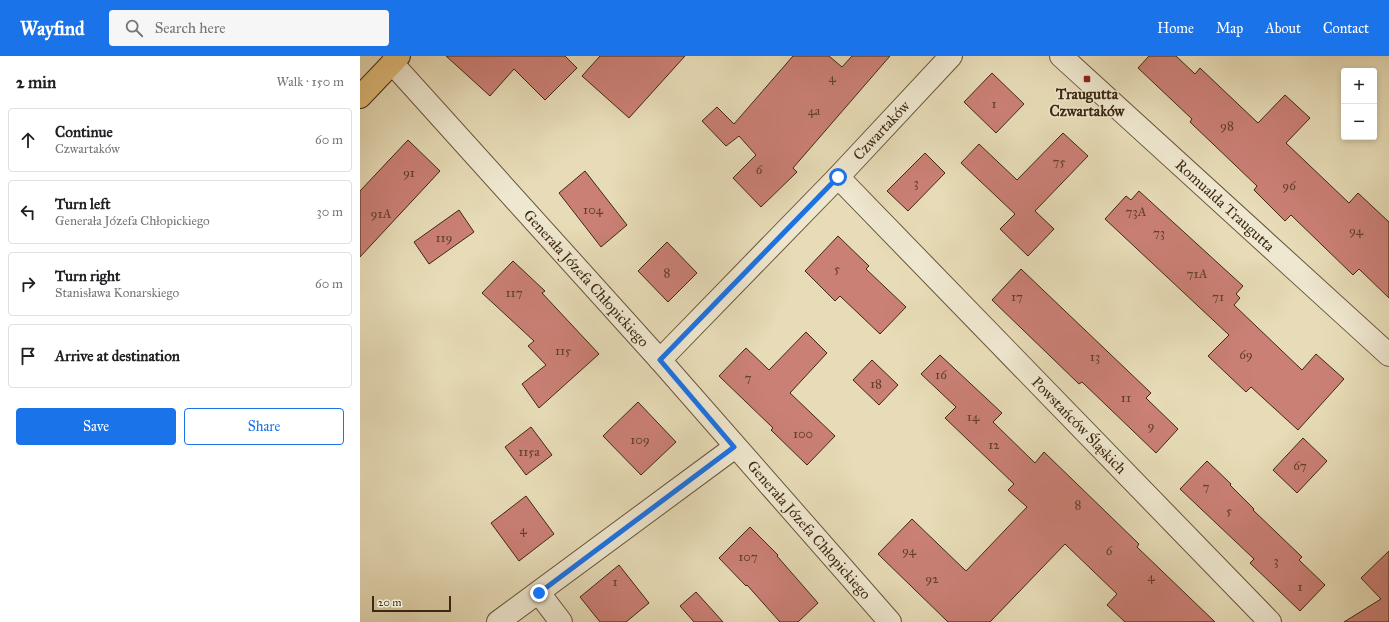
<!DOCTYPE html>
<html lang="en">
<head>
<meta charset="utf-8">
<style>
	body { margin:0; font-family:"IM FELL Great Primer",serif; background:#f6f6f6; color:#202124 }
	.controls { position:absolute; right:12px; top:12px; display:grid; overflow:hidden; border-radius:4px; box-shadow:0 2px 6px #0003 }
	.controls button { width:36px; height:36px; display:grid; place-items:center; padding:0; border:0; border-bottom:1px solid #e0e0e0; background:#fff; color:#202124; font:20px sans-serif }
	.scale { position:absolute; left:12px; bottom:10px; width:79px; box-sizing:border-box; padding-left:4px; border:2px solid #3d2812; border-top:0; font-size:11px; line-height:14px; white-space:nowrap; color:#3d2812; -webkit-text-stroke:3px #efe8d0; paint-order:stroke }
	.stop { position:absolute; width:12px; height:12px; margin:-9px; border:3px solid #1a73e8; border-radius:50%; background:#fff }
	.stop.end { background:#1a73e8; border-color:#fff; box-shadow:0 1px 4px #0008 }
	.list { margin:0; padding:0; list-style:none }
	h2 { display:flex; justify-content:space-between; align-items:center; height:52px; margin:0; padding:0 16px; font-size:17px }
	h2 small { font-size:13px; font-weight:400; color:#757577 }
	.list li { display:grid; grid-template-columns:26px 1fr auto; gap:12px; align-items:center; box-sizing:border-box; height:64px; margin:0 8px 8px; padding:0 8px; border:1px solid #e0e0e0; border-radius:4px }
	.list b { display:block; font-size:15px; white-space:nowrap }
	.list p { margin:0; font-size:13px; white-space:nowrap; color:#757577 }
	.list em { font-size:13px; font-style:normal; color:#757577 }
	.actions { display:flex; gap:8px; padding:12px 16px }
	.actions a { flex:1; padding:9px 0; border:1px solid #1a73e8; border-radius:4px; text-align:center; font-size:14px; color:#1a73e8 }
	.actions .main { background:#1a73e8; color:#fff }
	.icon { flex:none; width:22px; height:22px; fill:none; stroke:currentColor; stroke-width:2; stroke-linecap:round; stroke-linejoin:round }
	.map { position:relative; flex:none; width:1029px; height:566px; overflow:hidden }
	header { display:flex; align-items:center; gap:24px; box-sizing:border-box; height:56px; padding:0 20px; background:#1a73e8; color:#fff }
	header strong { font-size:19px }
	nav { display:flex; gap:22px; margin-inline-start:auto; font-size:14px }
	.search { width:280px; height:36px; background:#f6f6f6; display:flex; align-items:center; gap:10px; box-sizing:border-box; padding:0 14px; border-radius:4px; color:#757577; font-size:15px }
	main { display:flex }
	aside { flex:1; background:#fff }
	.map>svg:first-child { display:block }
</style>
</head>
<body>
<header>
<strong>Wayfind</strong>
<div class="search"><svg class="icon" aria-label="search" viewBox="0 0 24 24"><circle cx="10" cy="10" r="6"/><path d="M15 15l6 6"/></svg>Search here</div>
<nav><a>Home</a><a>Map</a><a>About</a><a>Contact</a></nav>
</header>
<main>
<aside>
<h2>2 min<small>Walk · 150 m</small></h2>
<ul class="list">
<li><svg class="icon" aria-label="ahead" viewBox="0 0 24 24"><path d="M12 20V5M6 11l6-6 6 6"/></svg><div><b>Continue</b><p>Czwartaków</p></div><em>60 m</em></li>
<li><svg class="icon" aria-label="left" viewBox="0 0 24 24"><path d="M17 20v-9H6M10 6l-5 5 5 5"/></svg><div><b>Turn left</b><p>Generała Józefa Chłopickiego</p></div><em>30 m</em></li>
<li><svg class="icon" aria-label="right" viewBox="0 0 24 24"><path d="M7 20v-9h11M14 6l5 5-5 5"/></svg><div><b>Turn right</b><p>Stanisława Konarskiego</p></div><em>60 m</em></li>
<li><svg class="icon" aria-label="arrive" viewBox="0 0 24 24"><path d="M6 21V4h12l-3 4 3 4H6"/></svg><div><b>Arrive at destination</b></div></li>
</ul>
<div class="actions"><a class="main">Save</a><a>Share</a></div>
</aside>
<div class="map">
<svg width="1029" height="566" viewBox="0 0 1029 566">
	<rect width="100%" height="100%" fill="#e7dcb7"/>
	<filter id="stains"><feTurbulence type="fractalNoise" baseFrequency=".005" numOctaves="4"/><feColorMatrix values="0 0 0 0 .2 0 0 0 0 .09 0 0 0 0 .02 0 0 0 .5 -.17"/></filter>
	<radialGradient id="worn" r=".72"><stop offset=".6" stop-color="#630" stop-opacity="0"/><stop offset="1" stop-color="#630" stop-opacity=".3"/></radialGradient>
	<!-- building -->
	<g fill="#cb8076" stroke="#3d2812">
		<path d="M86,0H205L217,12L185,44L154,13L130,40Z"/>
		<path d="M240,0H325L269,62L222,20Z"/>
		<path d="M433,0H469L482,11L492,0H530L433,112L437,116L401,151L373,122L396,99L379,80L366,90L342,65L357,51L374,68Z"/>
		<path d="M789,0H816L835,18L840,12L898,67L925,39L950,62L926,87L989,147L998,137L1029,166V242L999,213L993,219L931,159L925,165L894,134L897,130L830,66L832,63L778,12Z"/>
		<path d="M632,17L664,48L636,77L604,46Z"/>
		<path d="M703,77L728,100L675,155L694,173L668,200L640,173L655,158L601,107L619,88L657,124Z"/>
		<path d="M48,84L80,115L0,201V135Z"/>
		<path d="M565,97L585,117L548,155L527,135Z"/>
		<path d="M225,115L267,169L241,191L199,137Z"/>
		<path d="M779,135L883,230L876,238L880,242L874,249L942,314L956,298L984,323L938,374L891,331L886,336L848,300L869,279L745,163L766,140L771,144Z"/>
		<path d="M99,154L114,176L69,208L54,186Z"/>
		<path d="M478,180L509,210L506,213L546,251L520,278L480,240L475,245L445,215Z"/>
		<path d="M307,186L337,217L308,246L278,215Z"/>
		<path d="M153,205L185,235L182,237L239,298L179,352L162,328L186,309L168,290L174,285L122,237Z"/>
		<path d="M661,213L791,337L786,342L818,373L796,397L722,326L719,328L632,244Z"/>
		<path d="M446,276L467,297L430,337L475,380L447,409L411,374L413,372L359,320L386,292L409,314Z"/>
		<path d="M580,299L642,357L633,366L675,407L684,396L779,488L777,491L855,566H765L747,549L757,538L705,488L630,566H588L518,498L552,463L606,515L667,451L648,434L654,428L585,362L596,351L561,318Z"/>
		<path d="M512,304L538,329L519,349L493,324Z"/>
		<path d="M278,346L316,386L281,419L243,380Z"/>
		<path d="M171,371L192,399L166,419L145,391Z"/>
		<path d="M943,382L967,405L937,437L913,414Z"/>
		<path d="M847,405L871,428L870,429L894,453L893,454L942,501L939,504L965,529L940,555L890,507L894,503L820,433Z"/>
		<path d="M166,440L194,478L159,505L131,467Z"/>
		<path d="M390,471L418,499L417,500L458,547L438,566H420L387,529L386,530L359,502Z"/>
		<path d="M1029,495V566H984L1021,543L1001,522Z"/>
		<path d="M259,509L289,547L266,566H240L220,541Z"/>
		<path d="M336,536L363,566H334L320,550Z"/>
	</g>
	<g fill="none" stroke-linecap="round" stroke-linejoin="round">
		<defs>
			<g id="minor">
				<path id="s1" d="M701,0L1029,299"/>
				<path id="s2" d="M32,7L300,304L530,566"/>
				<path id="s3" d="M478,121L910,566"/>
				<path id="s4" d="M300,304L478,121L591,0"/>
				<path d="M179,537L201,566"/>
				<path d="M138,566L375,391"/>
			</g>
			<path id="major" d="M0,41L39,0"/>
		</defs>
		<!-- minor casing -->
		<use href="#minor" stroke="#68553b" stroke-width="24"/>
		<!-- major casing -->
		<use href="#major" stroke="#3d2812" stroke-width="24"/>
		<!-- minor -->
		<use href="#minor" stroke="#efe8d0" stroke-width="22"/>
		<!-- major -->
		<use href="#major" stroke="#e4be7c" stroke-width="22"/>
	</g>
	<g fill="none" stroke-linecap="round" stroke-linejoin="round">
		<!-- route -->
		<path stroke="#1a73e8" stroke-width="5" d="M179,537L374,391L300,304L478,121"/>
	</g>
	<!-- markers -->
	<rect fill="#8f2418" stroke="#efe8d0" stroke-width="1.5" x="723" y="19" width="8" height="8" rx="2"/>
	<g text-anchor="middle" stroke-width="3" stroke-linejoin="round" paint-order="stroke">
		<!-- number labels -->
		<g font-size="13" fill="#603e2b">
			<text x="472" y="26">4</text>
			<text x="634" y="52">1</text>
			<text x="454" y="59">4a</text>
			<text x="867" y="74">98</text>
			<text x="699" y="110">75</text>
			<text x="399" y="118">6</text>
			<text x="49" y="121">91</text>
			<text x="556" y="131">3</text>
			<text x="929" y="134">96</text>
			<text x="233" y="158">104</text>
			<text x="776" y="160">73A</text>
			<text x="21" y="162">91A</text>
			<text x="996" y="179">94</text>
			<text x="799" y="181">73</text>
			<text x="84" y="186">119</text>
			<text x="477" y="217">5</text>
			<text x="307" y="221">8</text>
			<text x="837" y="222">71A</text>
			<text x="154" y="241">117</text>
			<text x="657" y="245">17</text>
			<text x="858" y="245">71</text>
			<text x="203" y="299">115</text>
			<text x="886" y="303">69</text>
			<text x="735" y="305">13</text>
			<text x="581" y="323">16</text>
			<text x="388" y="326">7</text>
			<text x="516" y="332">18</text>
			<text x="766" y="346">11</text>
			<text x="613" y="365">14</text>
			<text x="791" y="374">9</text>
			<text x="443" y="382">100</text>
			<text x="280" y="388">109</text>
			<text x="634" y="393">12</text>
			<text x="169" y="400">115a</text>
			<text x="940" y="414">67</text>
			<text x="846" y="435">7</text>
			<text x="718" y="453">8</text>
			<text x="869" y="459">5</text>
			<text x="163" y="478">4</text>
			<text x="549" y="499">94</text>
			<text x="749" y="499">6</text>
			<text x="388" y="505">107</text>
			<text x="916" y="509">3</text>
			<text x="791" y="525">4</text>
			<text x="572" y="527">92</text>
			<text x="255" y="530">1</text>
			<text x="940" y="535">1</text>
		</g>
		<!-- poi labels -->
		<g font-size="15" font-weight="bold" fill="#3d2812" stroke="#efe8d0">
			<text x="727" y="43">Traugutta<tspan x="727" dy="17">Czwartaków</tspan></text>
		</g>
		<!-- street labels -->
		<g font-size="15" fill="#3d2812" stroke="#efe8d0">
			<text dy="5" stroke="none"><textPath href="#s4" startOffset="319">Czwartaków</textPath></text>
			<text dy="5" stroke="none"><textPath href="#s1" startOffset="222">Romualda Traugutta</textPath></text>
			<text dy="5" stroke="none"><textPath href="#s2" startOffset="290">Generała Józefa Chłopickiego</textPath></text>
			<text dy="5" stroke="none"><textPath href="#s3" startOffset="346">Powstańców Śląskich</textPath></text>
			<text dy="5" stroke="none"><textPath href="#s2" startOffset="626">Generała Józefa Chłopickiego</textPath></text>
		</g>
	</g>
	<rect width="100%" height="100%" filter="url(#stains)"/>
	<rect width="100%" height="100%" fill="url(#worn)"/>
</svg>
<div class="controls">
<button>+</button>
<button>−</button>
</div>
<div class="scale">20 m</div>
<div class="stop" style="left:478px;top:121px"></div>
<div class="stop end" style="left:179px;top:537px"></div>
</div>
</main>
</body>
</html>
